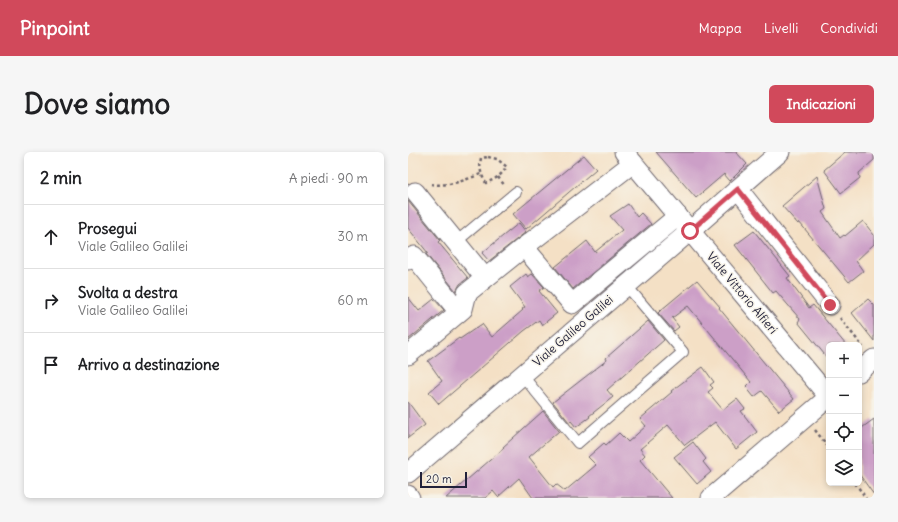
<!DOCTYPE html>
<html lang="it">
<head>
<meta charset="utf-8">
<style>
	body { margin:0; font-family:Delius,sans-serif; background:#f6f6f6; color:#202124 }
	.controls { position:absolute; right:12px; bottom:12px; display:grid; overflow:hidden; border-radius:6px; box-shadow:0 2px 6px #0003 }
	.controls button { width:36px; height:36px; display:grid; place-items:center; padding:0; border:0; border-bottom:1px solid #e0e0e0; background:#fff; color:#202124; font:20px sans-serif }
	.scale { position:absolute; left:12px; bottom:10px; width:47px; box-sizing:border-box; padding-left:4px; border:2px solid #22223b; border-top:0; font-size:11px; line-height:14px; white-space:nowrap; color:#22223b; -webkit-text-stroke:3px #f7f3e8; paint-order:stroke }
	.stop { position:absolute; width:12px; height:12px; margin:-9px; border:3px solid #d1495b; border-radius:50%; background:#fff }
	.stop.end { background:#d1495b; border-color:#fff; box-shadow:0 1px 4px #0008 }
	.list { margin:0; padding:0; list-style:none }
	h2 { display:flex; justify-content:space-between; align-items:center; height:52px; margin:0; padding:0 16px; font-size:17px }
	h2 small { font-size:13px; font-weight:400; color:#757577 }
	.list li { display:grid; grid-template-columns:26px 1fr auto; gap:12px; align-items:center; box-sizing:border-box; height:64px; padding:0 16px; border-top:1px solid #e0e0e0 }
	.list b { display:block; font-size:15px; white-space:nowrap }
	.list p { margin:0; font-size:13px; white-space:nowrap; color:#757577 }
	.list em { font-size:13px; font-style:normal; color:#757577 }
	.icon { flex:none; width:22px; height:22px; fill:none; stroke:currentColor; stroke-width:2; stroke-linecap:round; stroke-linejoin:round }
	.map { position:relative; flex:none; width:466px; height:346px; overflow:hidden; border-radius:6px }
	header { display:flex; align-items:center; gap:24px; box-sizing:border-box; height:56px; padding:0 20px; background:#d1495b; color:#fff }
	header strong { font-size:19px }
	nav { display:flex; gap:22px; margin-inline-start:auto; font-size:14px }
	.intro { display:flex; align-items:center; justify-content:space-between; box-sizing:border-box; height:96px; padding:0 24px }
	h1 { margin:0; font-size:28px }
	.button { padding:10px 18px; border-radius:6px; background:#d1495b; color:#fff; font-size:14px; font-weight:700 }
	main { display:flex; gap:24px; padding:0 24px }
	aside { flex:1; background:#fff; border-radius:6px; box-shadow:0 2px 6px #0003 }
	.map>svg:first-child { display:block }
</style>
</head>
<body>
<header>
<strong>Pinpoint</strong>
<nav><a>Mappa</a><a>Livelli</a><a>Condividi</a></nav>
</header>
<div class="intro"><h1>Dove siamo</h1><a class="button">Indicazioni</a></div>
<main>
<aside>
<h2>2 min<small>A piedi · 90 m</small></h2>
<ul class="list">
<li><svg class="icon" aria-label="ahead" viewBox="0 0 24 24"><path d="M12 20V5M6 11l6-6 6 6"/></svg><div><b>Prosegui</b><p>Viale Galileo Galilei</p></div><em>30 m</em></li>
<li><svg class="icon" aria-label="right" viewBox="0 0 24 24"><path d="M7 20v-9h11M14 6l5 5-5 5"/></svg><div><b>Svolta a destra</b><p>Viale Galileo Galilei</p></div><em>60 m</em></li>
<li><svg class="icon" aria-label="arrive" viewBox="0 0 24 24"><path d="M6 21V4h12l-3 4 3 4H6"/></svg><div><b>Arrivo a destinazione</b></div></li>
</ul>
</aside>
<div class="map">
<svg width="466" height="346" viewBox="0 0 466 346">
	<rect width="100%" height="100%" fill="#f7f3e8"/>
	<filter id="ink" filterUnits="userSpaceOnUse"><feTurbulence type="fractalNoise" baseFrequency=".025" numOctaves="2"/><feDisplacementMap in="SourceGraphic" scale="8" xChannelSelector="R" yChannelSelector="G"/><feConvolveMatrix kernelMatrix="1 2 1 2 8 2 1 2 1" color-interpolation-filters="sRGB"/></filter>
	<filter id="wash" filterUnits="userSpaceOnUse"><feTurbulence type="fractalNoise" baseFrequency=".012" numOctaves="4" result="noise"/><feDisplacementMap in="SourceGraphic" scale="16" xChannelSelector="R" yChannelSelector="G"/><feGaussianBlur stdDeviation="0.9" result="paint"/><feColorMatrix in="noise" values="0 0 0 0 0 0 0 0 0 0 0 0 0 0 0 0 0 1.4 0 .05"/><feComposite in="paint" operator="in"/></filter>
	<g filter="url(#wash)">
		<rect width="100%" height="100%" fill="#f4e0c5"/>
		<g id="blocks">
			<!-- building -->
			<g fill="#cc9fc7">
				<path d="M248,0H328L339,12L322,29L316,22L288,46Z"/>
				<path d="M437,0H466V8L451,21L452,26L433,41L416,18Z"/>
				<path d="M176,3L188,17L118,77L105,62Z"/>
				<path d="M409,24L418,57L414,60L432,86L436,83L437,84L455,69L466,83V92L448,109L455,119L441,130L391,70L390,72L374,54Z"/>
				<path d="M0,49L32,88L30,90L60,126L52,132L48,139L18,102L20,101L0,76Z"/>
				<path d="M220,52L229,65L233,61L243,72L165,137L147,115L179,89L187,100L214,78L202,64Z"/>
				<path d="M111,71L118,80L81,109L74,101Z"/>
				<path d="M346,79L382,124L379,126L401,156L405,153L438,193H421V208L390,170L392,167L368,139L365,141L327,93Z"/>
				<path d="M118,122L120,125L124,122L136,135L131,139L149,161L134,173L131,168L116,179L31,252L21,240L34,229L20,209L51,186L52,187L74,172L84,185L115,158L114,157L117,155L102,135Z"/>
				<path d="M289,128L312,155L311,156L386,247L371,259L354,239L346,245L338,235L343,230L280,154L264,166L271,175L266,179L250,161L253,158Z"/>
				<path d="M0,145L11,159L26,147L36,158L0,188Z"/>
				<path d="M460,147L466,153V189L444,161Z"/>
				<path d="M240,169L256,188L199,238L205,245L181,264L182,265L168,275L163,269L161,270L145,250L199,208L198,206Z"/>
				<path d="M295,215L306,230L302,233L305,236L300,240L315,258L329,247L337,257L333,259L349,280L328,297L307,270L277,293L260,273L232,297L237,303L232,308L264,346H125L111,326L90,345L85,339L77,346H38L96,296L95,295L135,259L151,279L121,305L145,335L148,332L157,339L188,313L180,305L196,291L198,293L211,281L220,290L238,274L232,267L264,240L263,239Z"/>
				<path d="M0,250L17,273L0,286Z"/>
				<path d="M466,267V343L451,322V278Z"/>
				<path d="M285,290L298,307L295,310L303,320L289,332L266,305Z"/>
			</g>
		</g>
	</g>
	<g filter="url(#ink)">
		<use href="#blocks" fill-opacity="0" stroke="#6c646b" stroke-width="1"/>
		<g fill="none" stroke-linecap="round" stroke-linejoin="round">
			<defs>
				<g id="service">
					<path d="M48,90L108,40"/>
					<path d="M114,223L170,291L275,200L218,133"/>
				</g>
				<g id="minor">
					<path d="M216,0L421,245L303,346"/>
					<path d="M330,37L422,153"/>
					<path d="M7,40L77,126"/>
					<path d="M116,95L225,11"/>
					<path d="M0,108L6,104L51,160"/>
					<path d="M0,203L55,157L59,141L116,95L164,152L270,64"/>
					<path d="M451,220L466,207"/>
					<path d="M0,321L282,79L372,0"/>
					<path d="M0,343L2,346"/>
				</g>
			</defs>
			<!-- service casing -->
			<use href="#service" stroke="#6c646b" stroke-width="12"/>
			<!-- minor casing -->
			<use href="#minor" stroke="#6c646b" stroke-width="21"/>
			<!-- path -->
			<g stroke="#6c646b" stroke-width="2.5" stroke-dasharray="3 3" stroke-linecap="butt">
				<path d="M80,5L89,7L99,15C92,24 88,27 78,31C73,23 71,16 73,6Z"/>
				<path d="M90,25L97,34"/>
				<path d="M23,32C40,35 57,28 73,22"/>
				<path d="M432,166L455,195"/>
				<path d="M407,278L421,296"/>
				<path d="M447,331L458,346"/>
			</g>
			<!-- service -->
			<use href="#service" stroke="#fff" stroke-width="10"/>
			<!-- minor -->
			<use href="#minor" stroke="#fff" stroke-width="19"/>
		</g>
	</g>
	<g fill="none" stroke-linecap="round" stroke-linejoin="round" filter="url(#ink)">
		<!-- route -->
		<path stroke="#d1495b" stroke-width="5" d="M282,79L330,37L422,153"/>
	</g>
	<g text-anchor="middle" stroke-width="3" stroke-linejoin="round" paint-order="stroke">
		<!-- street labels -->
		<g font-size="12" fill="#22223b" stroke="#f7f3e8">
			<text transform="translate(334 141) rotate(50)" y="4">Viale Vittorio Alfieri</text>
			<text transform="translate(165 179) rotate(-41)" y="4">Viale Galileo Galilei</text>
		</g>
	</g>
</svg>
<div class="controls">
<button>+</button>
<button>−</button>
<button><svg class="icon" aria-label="locate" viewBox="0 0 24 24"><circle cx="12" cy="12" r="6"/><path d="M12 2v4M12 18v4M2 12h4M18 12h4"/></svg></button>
<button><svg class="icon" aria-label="layers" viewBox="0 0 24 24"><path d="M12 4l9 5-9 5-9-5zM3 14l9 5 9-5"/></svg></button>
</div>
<div class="scale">20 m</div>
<div class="stop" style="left:282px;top:79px"></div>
<div class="stop end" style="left:422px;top:153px"></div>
</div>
</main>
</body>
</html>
